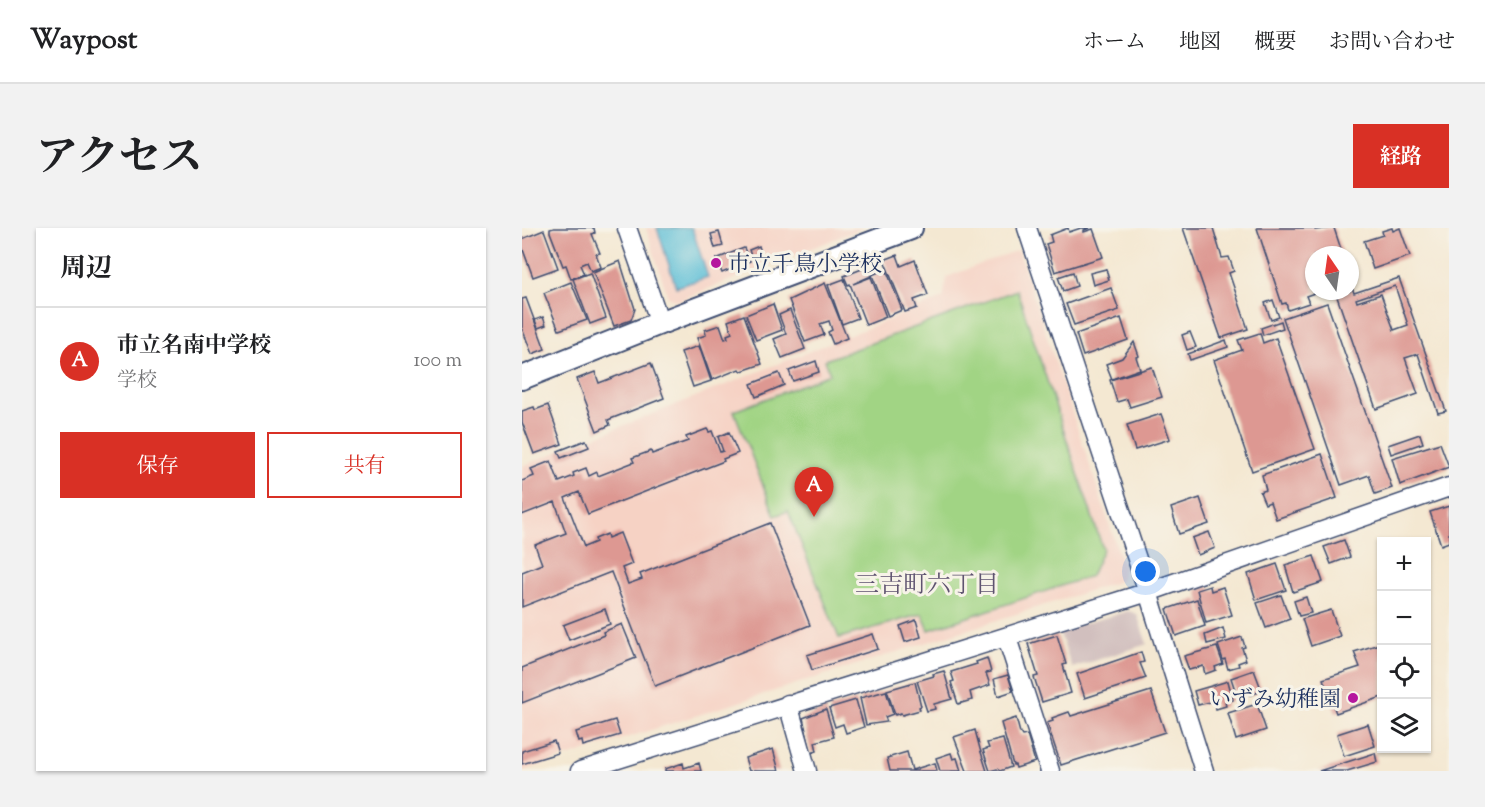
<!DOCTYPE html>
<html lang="ja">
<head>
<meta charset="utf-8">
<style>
	body { margin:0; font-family:"Sorts Mill Goudy","Noto Serif JP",serif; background:#f2f2f2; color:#202124 }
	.controls { position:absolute; right:18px; bottom:18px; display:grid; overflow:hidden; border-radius:0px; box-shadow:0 2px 4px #0004 }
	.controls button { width:54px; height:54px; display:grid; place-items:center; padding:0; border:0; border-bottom:2px solid #e0e0e0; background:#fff; color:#202124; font:30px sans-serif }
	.compass { position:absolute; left:783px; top:18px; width:54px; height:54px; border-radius:50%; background:#fff; box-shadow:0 2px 4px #0004; rotate:347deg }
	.you { position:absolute; left:624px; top:344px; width:21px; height:21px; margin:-15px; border:4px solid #fff; border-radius:50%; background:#1a73e8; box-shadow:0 0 0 9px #1a73e833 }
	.badge { display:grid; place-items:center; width:39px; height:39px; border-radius:50%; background:#d93025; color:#fff; font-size:20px; font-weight:700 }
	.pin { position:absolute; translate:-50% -50px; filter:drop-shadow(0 2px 3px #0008) }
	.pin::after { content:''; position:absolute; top:32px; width:21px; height:18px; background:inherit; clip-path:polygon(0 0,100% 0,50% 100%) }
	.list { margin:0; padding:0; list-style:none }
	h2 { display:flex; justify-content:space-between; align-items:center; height:78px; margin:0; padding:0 24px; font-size:26px }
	h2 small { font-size:20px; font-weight:400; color:#757577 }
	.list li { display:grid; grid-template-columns:39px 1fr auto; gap:18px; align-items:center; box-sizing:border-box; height:108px; padding:0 24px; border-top:2px solid #e0e0e0 }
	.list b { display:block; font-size:22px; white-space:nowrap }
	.list p { margin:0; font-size:20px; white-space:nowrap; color:#757577 }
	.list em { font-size:20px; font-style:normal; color:#757577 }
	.actions { display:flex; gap:12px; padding:18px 24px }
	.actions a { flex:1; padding:14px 0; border:2px solid #d93025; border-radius:0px; text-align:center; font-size:21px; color:#d93025 }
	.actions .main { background:#d93025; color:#fff }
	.icon { flex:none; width:33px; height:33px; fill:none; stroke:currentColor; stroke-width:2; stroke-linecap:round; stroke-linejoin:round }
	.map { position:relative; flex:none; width:927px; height:543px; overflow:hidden; border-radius:0px }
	header { display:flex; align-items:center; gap:36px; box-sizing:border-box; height:84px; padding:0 30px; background:#fff; border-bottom:2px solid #e0e0e0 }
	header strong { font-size:28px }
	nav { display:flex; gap:33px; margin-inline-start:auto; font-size:21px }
	.intro { display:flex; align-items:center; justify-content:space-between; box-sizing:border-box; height:144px; padding:0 36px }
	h1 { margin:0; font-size:42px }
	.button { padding:15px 27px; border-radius:0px; background:#d93025; color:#fff; font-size:21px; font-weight:700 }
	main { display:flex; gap:36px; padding:0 36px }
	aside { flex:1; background:#fff; border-radius:0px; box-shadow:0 2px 4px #0004 }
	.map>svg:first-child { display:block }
</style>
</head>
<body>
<header>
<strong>Waypost</strong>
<nav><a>ホーム</a><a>地図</a><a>概要</a><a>お問い合わせ</a></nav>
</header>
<div class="intro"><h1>アクセス</h1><a class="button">経路</a></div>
<main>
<aside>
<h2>周辺<small></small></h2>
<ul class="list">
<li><span class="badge">A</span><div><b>市立名南中学校</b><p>学校</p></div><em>100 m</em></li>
</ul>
<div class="actions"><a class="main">保存</a><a>共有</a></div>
</aside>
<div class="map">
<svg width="927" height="543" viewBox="0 0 927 543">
	<rect width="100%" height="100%" fill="#f7f3e8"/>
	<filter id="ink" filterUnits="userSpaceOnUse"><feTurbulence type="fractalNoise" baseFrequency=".0167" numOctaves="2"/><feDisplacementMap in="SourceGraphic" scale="12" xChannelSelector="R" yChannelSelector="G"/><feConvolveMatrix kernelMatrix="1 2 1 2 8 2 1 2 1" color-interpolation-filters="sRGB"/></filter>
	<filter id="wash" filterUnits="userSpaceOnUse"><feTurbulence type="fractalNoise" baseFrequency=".008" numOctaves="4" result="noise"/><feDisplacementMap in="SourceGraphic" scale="24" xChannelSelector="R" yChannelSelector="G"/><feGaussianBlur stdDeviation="1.35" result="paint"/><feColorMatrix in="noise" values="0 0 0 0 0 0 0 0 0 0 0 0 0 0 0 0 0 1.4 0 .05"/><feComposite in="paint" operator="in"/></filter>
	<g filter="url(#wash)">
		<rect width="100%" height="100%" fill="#f4e8d2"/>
		<!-- built -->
		<g fill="#f6d2c4">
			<path d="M124,0H341L155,73L146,69Z"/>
			<path d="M496,22L602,340L598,353L0,543V238L421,70L425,49Z"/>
		</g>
		<!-- industrial -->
		<path fill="#d1bfbe" d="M606,383L615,386L625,416L550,440L537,403Z"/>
		<!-- green -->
		<path fill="#a1d484" stroke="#5e8271" stroke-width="1.5" d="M495,62L581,321L569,348L407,402L400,386L317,410L266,283L253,288L212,183L308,146L303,132Z"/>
		<!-- water -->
		<path fill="#58bdd6" stroke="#3a769a" stroke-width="1.5" d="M135,0H170L186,49L154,59Z"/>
		<g id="blocks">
			<!-- building -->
			<g fill="#dd9892" fill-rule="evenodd">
				<path d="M32,0H72L73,5L70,6L78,25L74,26L79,39L69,43L65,34L58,37L62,46L49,51L44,37L41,38L28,4V1Z"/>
				<path d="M546,0L547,4L559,0H568L562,2V4L571,1L581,29L533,44L524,16L530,14L528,7Z"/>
				<path d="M661,0H691L700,30L707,29L712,43L707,45L726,101L699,110Z"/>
				<path d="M735,0H792L793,2L812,0L821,27H792V63H798L784,68L787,75L766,82L764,75L760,76Z"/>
				<path d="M870,0L871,3L878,0L888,28L851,41L842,13L861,7L860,3Z"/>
				<path d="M22,2L36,40L11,49L0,19V11Z"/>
				<path d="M197,4L201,18L193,20L189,6Z"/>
				<path d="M237,18L240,28L230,31L227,22Z"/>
				<path d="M222,20L228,33L200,45L194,31Z"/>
				<path d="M375,27L379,38L393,32L406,67L392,72L395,80L383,84L362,32Z"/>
				<path d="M98,33L113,81L109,92L92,98L71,44Z"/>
				<path d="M345,39L349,48L331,56L349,49L364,89L344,97L328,56L326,57L322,48Z"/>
				<path d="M364,41L380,82L366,88L350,47Z"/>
				<path d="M584,41L587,52L571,57L568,45Z"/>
				<path d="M551,44L555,58L541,63L536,49Z"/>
				<path d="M68,45L84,90L68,96L51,51Z"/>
				<path d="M877,50L924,183L916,185L896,126L883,130L896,166L854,181L813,63H828V54L832,65ZM873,58L886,97L872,102L859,66L835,74L834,71Z"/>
				<path d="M322,51L336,90L320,96L306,57Z"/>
				<path d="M49,54L65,92L37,102L22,65Z"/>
				<path d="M303,55L325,110L311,116L306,104L310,102L307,93L298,96L302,107L283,114L267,72Z"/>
				<path d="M589,60L597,82L552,97L544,76Z"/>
				<path d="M4,70L23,121L10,126L0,100V71Z"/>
				<path d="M751,72L757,89L749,92L743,75Z"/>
				<path d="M805,75L870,260L853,266L847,247L819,257L761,90Z"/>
				<path d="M251,76L260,102L234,112L224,87Z"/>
				<path d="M268,82L283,121L260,130L252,111L264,106L257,87Z"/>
				<path d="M222,87L240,136L220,143L217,141L190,152L175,110L184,107L183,102L198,97L203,111L206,110L205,107L210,105L206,93Z"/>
				<path d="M21,89L24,97L16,100L13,92Z"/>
				<path d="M599,90L606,112L561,128L554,106Z"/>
				<path d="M759,93L761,100L741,107L739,100Z"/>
				<path d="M668,104L674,119L665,122L660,107Z"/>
				<path d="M738,105L741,115L754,110L793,221L730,243L692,132L720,122L716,112Z"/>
				<path d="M704,112L706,119L668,132L666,126Z"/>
				<path d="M612,114L617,128L614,129L618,141L590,151L584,136L600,130Z"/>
				<path d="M177,118L189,153L171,159L159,124Z"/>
				<path d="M294,133L297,144L271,153L267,143Z"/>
				<path d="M129,135L142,170L86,192L88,197L75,203L55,151L73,144L77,155Z"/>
				<path d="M630,139L640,169L608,179L605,171L595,174L588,152Z"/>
				<path d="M257,145L262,157L234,169L229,156Z"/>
				<path d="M26,177L40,216L12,226L0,194V183L12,179L13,182Z"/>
				<path d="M639,186L648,211L613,222L605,197Z"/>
				<path d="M185,201L187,204L190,203L198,224L201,223L196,209L207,204L216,225L201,231L202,233L66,286L57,264L43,270L62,319L74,314L73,311L85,306L86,310L98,305L110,336L100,340L106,356L120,351L118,346L248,295L288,397L133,458L89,344L0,379V344L20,336L13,317L44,305L33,274L0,287V253L12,248L9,241L29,233L37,254L52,248L51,245L64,240L67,248L75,244L76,248L112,234L110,230L129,223L130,226L166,213L164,209Z"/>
				<path d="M898,206L901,215L869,226L866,217Z"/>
				<path d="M64,212L67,219L39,230L36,223Z"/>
				<path d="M918,215L927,239L878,257L870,230Z"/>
				<path d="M800,226L815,270L754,291L748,274L743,276L738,264L744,262L740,247Z"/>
				<path d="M678,270L687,296L657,306L649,280Z"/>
				<path d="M927,278V314L919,317L908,284Z"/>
				<path d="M687,304L693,320L676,327L670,310Z"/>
				<path d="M822,312L828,329L809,336L802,319Z"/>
				<path d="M792,328L801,354L771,364L763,337Z"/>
				<path d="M755,336L764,362L734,372L726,346Z"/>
				<path d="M688,358L689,363L701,359L710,387L684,395L675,362Z"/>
				<path d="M759,367L768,391L744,400L735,375Z"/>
				<path d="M784,369L789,385L777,388L772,373Z"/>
				<path d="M675,371L683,398L654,408L645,381Z"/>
				<path d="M83,381L88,396L47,412L41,397Z"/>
				<path d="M809,382L818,408L789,418L780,391Z"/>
				<path d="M394,392L399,409L383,414L378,398Z"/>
				<path d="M100,396L114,430L0,475V440L82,407L81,404Z"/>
				<path d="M701,400L704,411L685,416L683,407Z"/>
				<path d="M351,406L356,421L290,442L285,427Z"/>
				<path d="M535,407L544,436L541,437L549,465L520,474L512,449L516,448L506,416Z"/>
				<path d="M720,409L723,419L720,420L724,432L716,435L717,438L706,441L703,431L701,432L696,417Z"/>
				<path d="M860,415V469L814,485L801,451L838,439L832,424Z"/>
				<path d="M695,419L701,436L693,439L694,442L683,446L681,438L667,442L662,428Z"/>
				<path d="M619,424L622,434L618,435L624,450L563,470L555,446Z"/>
				<path d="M465,430L469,444L464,445L468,457L448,464L450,472L436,476L429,454L432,453L429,444L455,436L454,434Z"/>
				<path d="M732,442L740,463L728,467L727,464L715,468L709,450Z"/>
				<path d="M422,443L430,471L412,476L413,481L405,483L395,453L412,448L411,446Z"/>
				<path d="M486,447L491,463L476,468L472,451Z"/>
				<path d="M706,453L711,472L703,474L704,478L694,481L692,473L676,477L672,463Z"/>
				<path d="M393,454L399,478L397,479L398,482L380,487L379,485L373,487L365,462Z"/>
				<path d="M364,463L371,486L363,489L365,494L344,497L338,470Z"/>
				<path d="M629,463L643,504L539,537L525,495L531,493L530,490L547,484L549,488Z"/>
				<path d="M334,472L342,499L324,505L321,496L313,499L307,480Z"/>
				<path d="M735,476L744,502L714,512L706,485Z"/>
				<path d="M304,481L312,509L293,514L295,523L289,525L281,490Z"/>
				<path d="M494,490L498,505L500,508L505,507L513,534L494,540L493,537H491L479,495Z"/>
				<path d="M93,492L98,507L61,518L60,513L57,514L54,504Z"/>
				<path d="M846,496L853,518L822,528L815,506Z"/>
				<path d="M453,502L458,521L465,543H445L432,509Z"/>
				<path d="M481,511L489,539L478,543L475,541L468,543L461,522L467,520L465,515Z"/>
				<path d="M32,513L36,525L0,536V523Z"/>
				<path d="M251,521L257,543H227L223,530Z"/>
				<path d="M385,524L390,542L413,535L415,543H368L365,530Z"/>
				<path d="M429,525L431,531L435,530L439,543H418L414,530Z"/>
				<path d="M853,525L855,534L825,543H797Z"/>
				<path d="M161,535L162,540L177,535L179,543H143V541Z"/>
			</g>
		</g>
	</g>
	<g filter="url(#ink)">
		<use href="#blocks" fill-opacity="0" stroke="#3c4b6f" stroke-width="1.5"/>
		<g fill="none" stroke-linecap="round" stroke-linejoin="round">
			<defs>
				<g id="minor">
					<path d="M105,0L138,95"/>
					<path d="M505,0L626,364L682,543"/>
					<path d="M485,410L528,543"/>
					<path d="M266,476L285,543"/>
					<path d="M58,543L626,364L927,259"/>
				</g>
				<path id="tertiary" d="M0,150L138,95L389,0"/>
			</defs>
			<!-- minor casing -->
			<use href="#minor" stroke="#3c4b6f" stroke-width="21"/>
			<!-- tertiary casing -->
			<use href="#tertiary" stroke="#3c4b6f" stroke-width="26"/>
			<!-- minor -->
			<use href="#minor" stroke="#fff" stroke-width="18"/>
			<!-- tertiary -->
			<use href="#tertiary" stroke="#fff" stroke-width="22"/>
		</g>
	</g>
	<!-- markers -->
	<g fill="#b5179e" stroke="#f7f3e8" stroke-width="2">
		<circle cx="194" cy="35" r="6"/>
		<circle cx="831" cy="470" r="6"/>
	</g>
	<g text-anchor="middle" stroke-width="6" stroke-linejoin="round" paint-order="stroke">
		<!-- poi labels -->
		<g font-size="22" fill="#1b2f5e" stroke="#f7f3e8" text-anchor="start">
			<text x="206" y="43">市立千鳥小学校</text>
			<text x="819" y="478" text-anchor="end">いずみ幼稚園</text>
		</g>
		<!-- neighbourhood labels -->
		<g font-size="24" fill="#5f5470" stroke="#f7f3e8">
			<text x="405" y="364">三吉町六丁目</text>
		</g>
	</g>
</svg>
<div class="controls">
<button>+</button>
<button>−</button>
<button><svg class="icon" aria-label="locate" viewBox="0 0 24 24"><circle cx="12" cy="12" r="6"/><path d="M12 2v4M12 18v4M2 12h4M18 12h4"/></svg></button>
<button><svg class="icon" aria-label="layers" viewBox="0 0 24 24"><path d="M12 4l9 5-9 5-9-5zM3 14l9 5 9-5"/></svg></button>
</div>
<svg class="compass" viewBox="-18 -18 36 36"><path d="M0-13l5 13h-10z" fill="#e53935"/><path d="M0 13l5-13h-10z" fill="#757577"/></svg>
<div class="you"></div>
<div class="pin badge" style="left:292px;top:289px">A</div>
</div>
</main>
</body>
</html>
